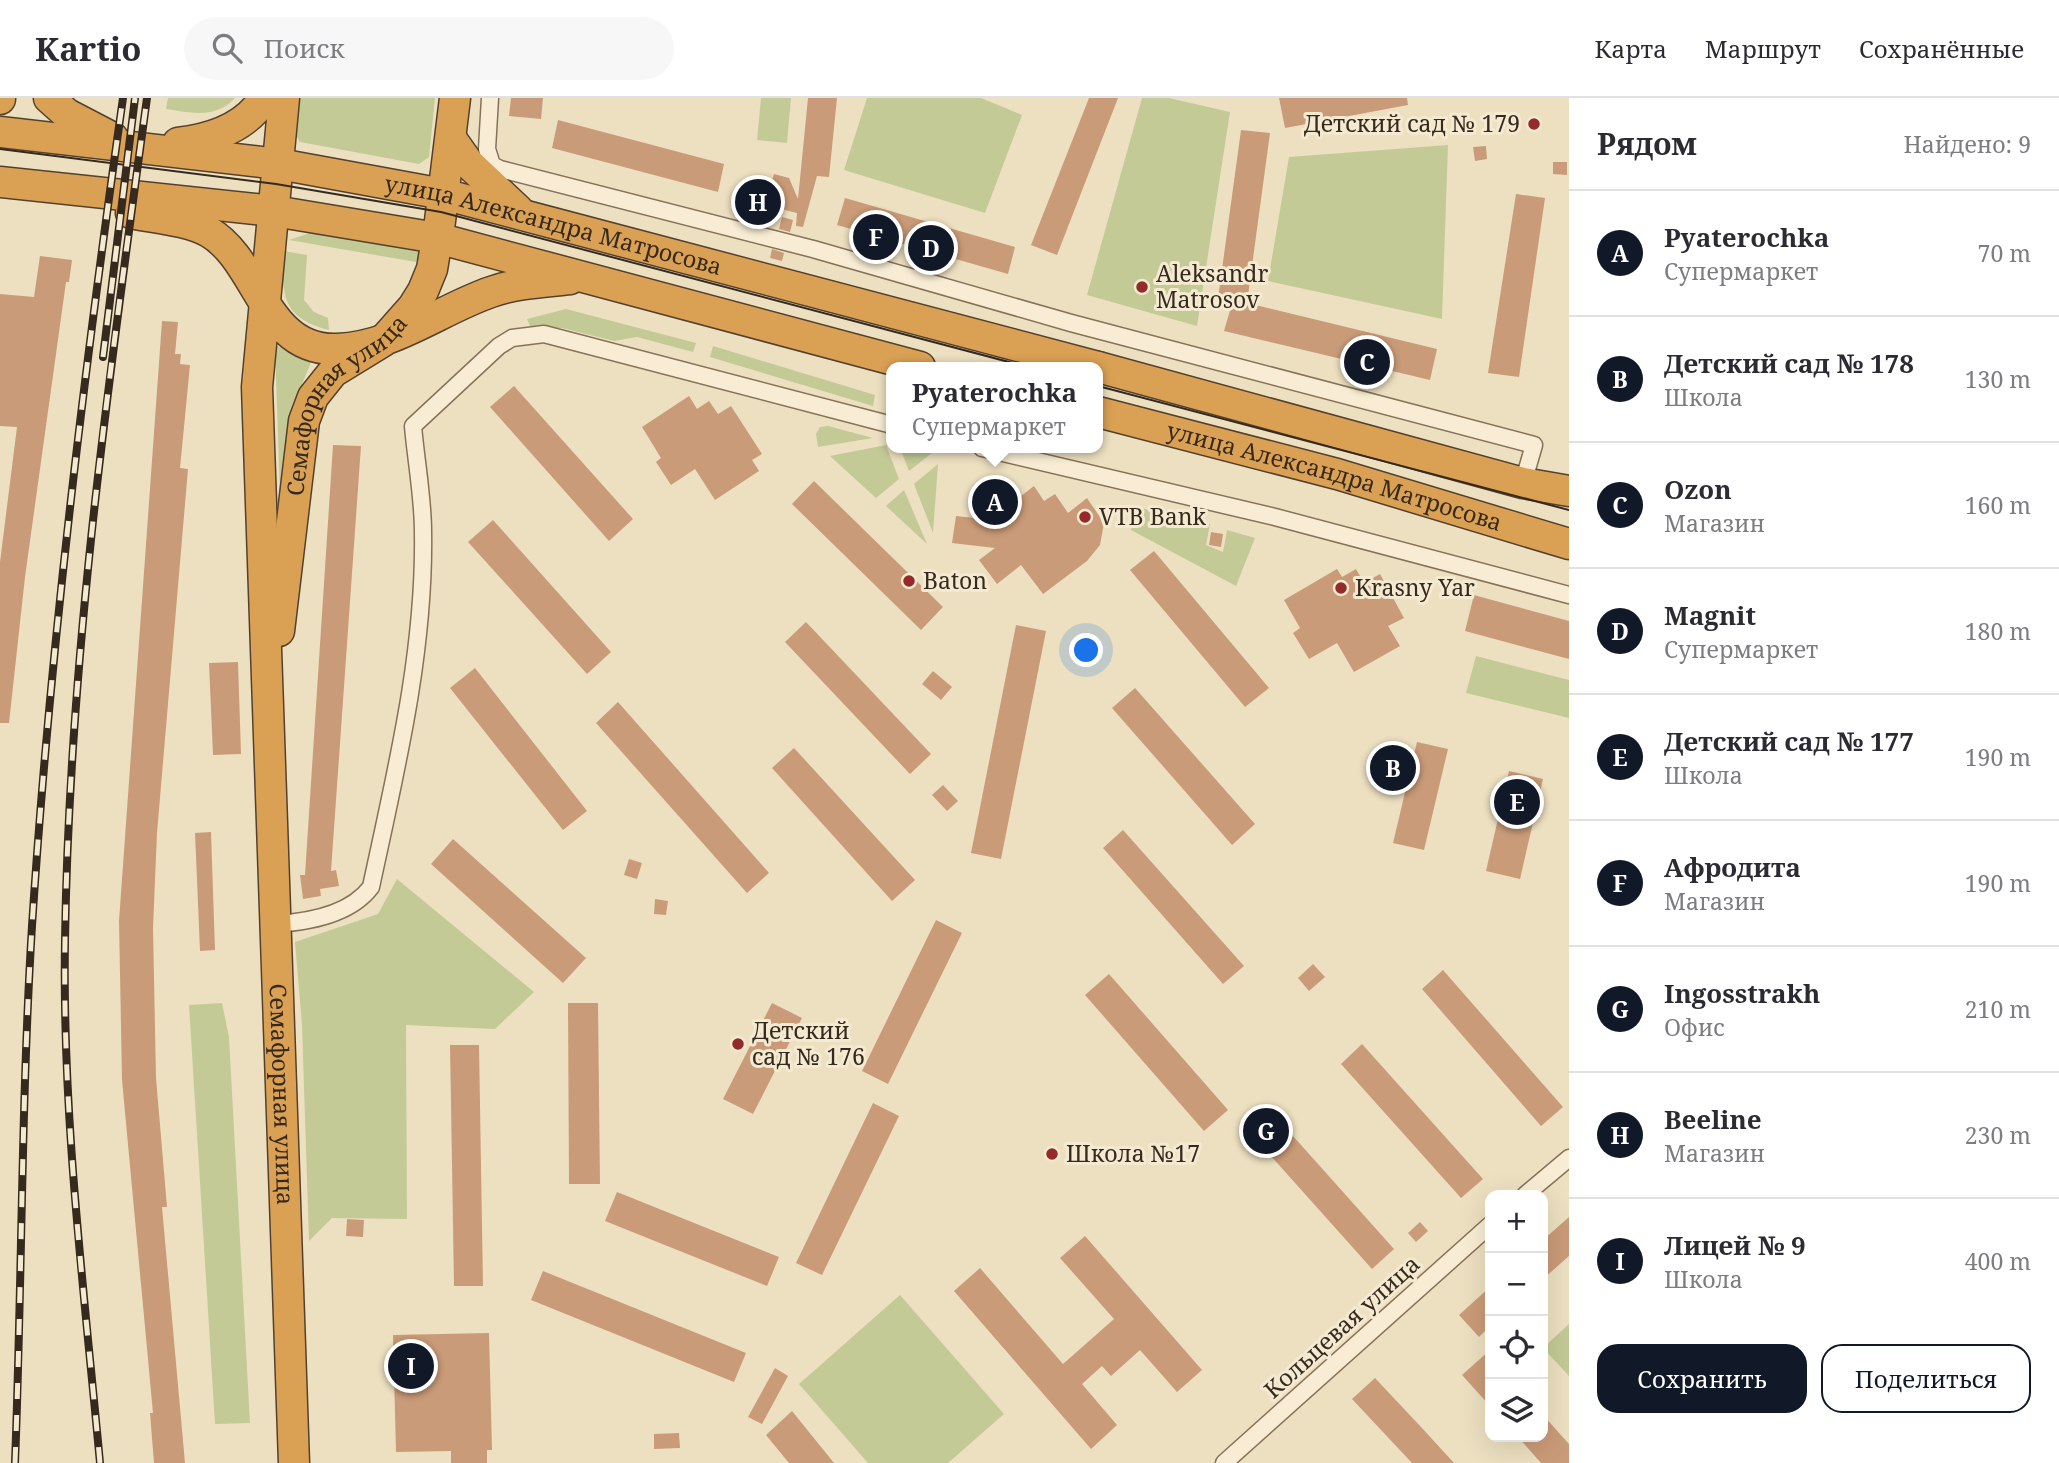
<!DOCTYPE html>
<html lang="ru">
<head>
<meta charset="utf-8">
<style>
	body { margin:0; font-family:"Noto Serif",serif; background:#f7f7f7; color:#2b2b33 }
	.controls { position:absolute; right:21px; bottom:21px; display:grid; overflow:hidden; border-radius:14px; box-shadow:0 7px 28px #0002 }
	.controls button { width:63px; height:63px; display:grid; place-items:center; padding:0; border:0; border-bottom:2px solid #e1e1e2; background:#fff; color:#2b2b33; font:35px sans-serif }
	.you { position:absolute; left:1087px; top:553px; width:24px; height:24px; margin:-18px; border:5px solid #fff; border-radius:50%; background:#1a73e8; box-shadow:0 0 0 10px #1a73e833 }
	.badge { display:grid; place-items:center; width:46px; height:46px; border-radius:50%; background:#111827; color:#fff; font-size:23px; font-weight:700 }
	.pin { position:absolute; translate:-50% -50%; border:4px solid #fff; box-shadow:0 2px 7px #0006 }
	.popup { position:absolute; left:886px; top:264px; width:217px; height:91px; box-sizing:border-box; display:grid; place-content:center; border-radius:14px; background:#fff; filter:drop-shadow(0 2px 5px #0005); font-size:23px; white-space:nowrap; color:#7c7c81 }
	.popup b { font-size:26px; color:#2b2b33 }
	.popup::after { content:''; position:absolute; left:50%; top:100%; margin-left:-14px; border:14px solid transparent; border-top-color:#fff }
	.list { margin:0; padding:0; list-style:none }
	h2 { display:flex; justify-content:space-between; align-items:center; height:91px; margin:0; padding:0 28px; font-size:30px }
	h2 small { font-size:23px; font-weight:400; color:#7c7c81 }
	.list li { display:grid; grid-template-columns:46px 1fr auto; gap:21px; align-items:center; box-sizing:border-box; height:126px; padding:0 28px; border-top:2px solid #e1e1e2 }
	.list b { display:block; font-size:26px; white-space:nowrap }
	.list p { margin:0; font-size:23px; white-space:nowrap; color:#7c7c81 }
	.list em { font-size:23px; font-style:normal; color:#7c7c81 }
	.actions { display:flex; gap:14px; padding:21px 28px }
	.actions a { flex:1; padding:16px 0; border:2px solid #111827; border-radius:21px; text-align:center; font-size:24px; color:#111827 }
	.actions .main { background:#111827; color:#fff }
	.icon { flex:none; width:38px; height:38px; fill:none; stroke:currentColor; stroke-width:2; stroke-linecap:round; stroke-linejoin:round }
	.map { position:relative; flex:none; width:1569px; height:1365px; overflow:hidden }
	header { display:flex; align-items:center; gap:42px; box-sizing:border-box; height:98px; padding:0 35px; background:#fff; border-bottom:2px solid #e1e1e2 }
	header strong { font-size:33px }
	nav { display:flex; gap:38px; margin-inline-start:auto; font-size:24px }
	.search { width:490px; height:63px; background:#f7f7f7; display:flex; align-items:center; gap:18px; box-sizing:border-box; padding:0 24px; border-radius:38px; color:#7c7c81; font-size:26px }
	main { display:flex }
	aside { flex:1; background:#fff }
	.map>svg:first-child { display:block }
</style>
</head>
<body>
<header>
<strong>Kartio</strong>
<div class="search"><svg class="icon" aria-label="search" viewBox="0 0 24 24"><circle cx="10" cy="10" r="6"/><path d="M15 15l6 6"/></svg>Поиск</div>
<nav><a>Карта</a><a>Маршрут</a><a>Сохранённые</a></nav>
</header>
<main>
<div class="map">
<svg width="1569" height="1365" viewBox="0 0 1569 1365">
	<rect width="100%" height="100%" fill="#ede0c1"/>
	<!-- green -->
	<g fill="#c3ca96">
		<path d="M168,0H235C216,21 191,15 166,11Z"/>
		<path d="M298,0H435L429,59L419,66L300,44L295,36Z"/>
		<path d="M761,0H791L787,45L757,42Z"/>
		<path d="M867,0H981L1022,17L985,115L844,72Z"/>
		<path d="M1142,0H1169L1230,14L1197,228L1087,197Z"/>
		<path d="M1448,47L1442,221L1268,183L1289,59Z"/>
		<path d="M313,134L418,152L420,155L416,164L289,142Z"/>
		<path d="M284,153L307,157L304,202L314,214L328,220L329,232C281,220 281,195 284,153Z"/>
		<path d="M566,211L696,245L693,254L637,239L614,243L562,230H531L527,221Z"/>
		<path d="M275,247L312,262L295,303L280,398Z"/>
		<path d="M713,248L875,297L873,308L710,259Z"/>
		<path d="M828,328L873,340L818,349L816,336L820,329Z"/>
		<path d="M886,347L899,381L876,400L830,358Z"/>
		<path d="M900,350L932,355L909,373Z"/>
		<path d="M938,366L933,435L914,386Z"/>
		<path d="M904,392L927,446L886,408Z"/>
		<path d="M1137,409L1210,426L1206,447L1223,454L1227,432L1255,440L1236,488L1131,432Z"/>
		<path d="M1476,558L1569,582V620L1466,595Z"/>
		<path d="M397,781L534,894L495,931L406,927L407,1121L332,1120L309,1143L302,927L295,844L378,816Z"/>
		<path d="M222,905L229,939L250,1325L215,1326L189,907Z"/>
		<path d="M900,1197L1004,1316L948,1365H868L799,1286Z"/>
		<path d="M1569,1226V1278L1543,1250Z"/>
	</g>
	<!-- building -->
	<g fill="#ca9b78">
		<path d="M511,0H543L541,21L509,18Z"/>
		<path d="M808,0H837L829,79L817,78L803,129L796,128L797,115L743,101L748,81L771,87L774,76L789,80L798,101Z"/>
		<path d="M1089,0H1118L1057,157L1031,147Z"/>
		<path d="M1279,0H1407L1408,7L1285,30Z"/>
		<path d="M558,22L724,66L718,94L552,50Z"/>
		<path d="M1241,32L1270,35L1247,205L1437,251L1430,282L1224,233L1231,209L1217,208Z"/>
		<path d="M1486,48L1487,61L1475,63L1473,49Z"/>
		<path d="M1553,64H1567V77L1553,76Z"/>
		<path d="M1516,96L1545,100L1519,279L1488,275Z"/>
		<path d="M845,100L1015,149L1008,176L837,127Z"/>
		<path d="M782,119L793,122L790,134L779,131Z"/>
		<path d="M772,151L784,155L782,163L770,160Z"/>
		<path d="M40,158L72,162L69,184H66L25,479L9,625H0V464L17,329L0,328V196L34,199Z"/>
		<path d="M162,223L178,224L175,256H181L180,266L190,267L180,370L188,371L157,735L153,830L156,980L167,1109H162L185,1365H154L150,1315H153L122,982L119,823Z"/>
		<path d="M514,288L633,421L609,443L490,309Z"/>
		<path d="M689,298L697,311L709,303L718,316L731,308L762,356L752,362L759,373L715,402L695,371L671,387L656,364L661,360L642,329Z"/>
		<path d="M333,347L361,348L331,773L336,772L339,788L320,791L321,798L303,801L300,777H305Z"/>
		<path d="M814,383L943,509L921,532L792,406Z"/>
		<path d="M994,383L1014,387L1021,398L1034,388L1044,403L1055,396L1068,415L1087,400L1104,425L1100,447L1087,463L1043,496L1021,467L997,486L979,462L995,450L952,445L956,418L975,420L978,396Z"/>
		<path d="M493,422L611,554L587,576L468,444Z"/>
		<path d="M1211,434L1223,436L1221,449L1209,447Z"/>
		<path d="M1154,453L1269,590L1245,609L1130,472Z"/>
		<path d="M1337,471L1342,479L1356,471L1364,485L1380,476L1404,520L1388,528L1400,548L1354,574L1337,545L1309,561L1293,535L1300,530L1284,502Z"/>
		<path d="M1474,497L1569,523V561L1465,533Z"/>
		<path d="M806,524L931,656L910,676L785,544Z"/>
		<path d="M1016,527L1046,533L1001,761L971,755Z"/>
		<path d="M238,564L241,656L213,657L209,565Z"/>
		<path d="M475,570L587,713L563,732L450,590Z"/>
		<path d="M933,573L952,589L941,602L922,586Z"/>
		<path d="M1135,590L1255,726L1232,747L1112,610Z"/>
		<path d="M618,604L769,775L747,795L596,625Z"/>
		<path d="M1417,644L1448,651L1424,752L1393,745Z"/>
		<path d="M794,650L915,782L892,803L772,670Z"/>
		<path d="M1509,673L1543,681L1520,781L1486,773Z"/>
		<path d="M943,687L958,703L947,713L932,697Z"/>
		<path d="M1123,732L1244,868L1223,886L1103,750Z"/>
		<path d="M211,734L215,852L200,853L195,735Z"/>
		<path d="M453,741L586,860L563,885L431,766Z"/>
		<path d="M629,761L642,765L637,781L624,777Z"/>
		<path d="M655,801L668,803L666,817L654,816Z"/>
		<path d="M936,822L962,835L888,986L862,973Z"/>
		<path d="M1313,866L1325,879L1309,893L1298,880Z"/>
		<path d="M1443,872L1563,1009L1541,1028L1422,891Z"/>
		<path d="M1109,876L1228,1012L1204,1033L1085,897Z"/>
		<path d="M568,905H598L600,1086H569Z"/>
		<path d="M772,905L802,920L753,1016L723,1001Z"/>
		<path d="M1362,946L1483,1081L1461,1100L1341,966Z"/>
		<path d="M450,947H479L483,1188H454Z"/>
		<path d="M873,1005L899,1018L822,1177L796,1165Z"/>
		<path d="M1276,1019L1394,1151L1372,1171L1254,1039Z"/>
		<path d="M617,1094L779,1159L767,1188L605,1123Z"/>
		<path d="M1569,1119V1158L1543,1181V1142Z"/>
		<path d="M347,1121L364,1122L363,1139L346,1138Z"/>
		<path d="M1420,1124L1428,1133L1416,1144L1408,1135Z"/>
		<path d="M1085,1138L1202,1272L1177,1294L1140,1252L1111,1278L1102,1268L1082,1286L1117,1327L1091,1351L954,1193L980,1170L1063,1266L1114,1221L1060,1160Z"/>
		<path d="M543,1173L746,1255L734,1284L531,1202Z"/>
		<path d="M1490,1189V1228L1479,1239L1459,1217Z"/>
		<path d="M489,1235L492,1352H487V1365H451V1353L396,1354L393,1237Z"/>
		<path d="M1490,1252V1308L1462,1277Z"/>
		<path d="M775,1270L788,1278L762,1326L748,1319Z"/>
		<path d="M1375,1280L1421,1329L1454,1365H1412L1352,1301Z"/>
		<path d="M792,1313L834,1365H789L766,1337Z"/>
		<path d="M1543,1317L1569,1346V1365H1541L1518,1339H1543Z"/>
		<path d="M679,1335L680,1350L654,1351V1336Z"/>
	</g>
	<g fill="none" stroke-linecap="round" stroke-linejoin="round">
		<defs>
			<g id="street">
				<path d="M490,0L487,51L492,67L500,71L813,151L1071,225L1534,347L1523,385"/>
				<path d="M982,350L1275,419L1569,497"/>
				<path d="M275,826C309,824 350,817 371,789C396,672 425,555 423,434C423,399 416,363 413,328L499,248L512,240L544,236L892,327"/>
				<path d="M1525,1097L1569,1060"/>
				<path d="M1224,1365L1490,1127"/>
			</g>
			<g id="highway">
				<path d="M49,0L67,16L113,40"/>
				<path id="s1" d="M284,0L257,289L294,1365"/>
				<path d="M0,1V0"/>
				<path id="s2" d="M0,34L279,66L443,96L1098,269"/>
				<path d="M452,42L469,66L518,112"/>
				<path d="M178,45C211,41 246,30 264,0"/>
				<path d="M0,84L274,113L437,140L920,269"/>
				<path d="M131,115C155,120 187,122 209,134C259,163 264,254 337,251C394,249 439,212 491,194C516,185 544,184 570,181"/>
				<path d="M1098,269L1523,385L1569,393"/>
				<path id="s3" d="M1098,314L1337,376L1569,446"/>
				<path id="s4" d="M279,533L304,323L313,299L333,274L382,244L413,209L423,193L432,171L440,123L455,0"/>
			</g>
		</defs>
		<!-- street casing -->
		<use href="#street" stroke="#867159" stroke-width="19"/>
		<!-- highway casing -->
		<use href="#highway" stroke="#53402e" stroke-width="33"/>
		<!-- street -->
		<use href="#street" stroke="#f8edd4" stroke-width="16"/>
		<!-- highway -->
		<use href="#highway" stroke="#daa154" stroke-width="30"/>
		<!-- tram -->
		<g stroke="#36291d" stroke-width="2">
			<path d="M0,51L276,86L441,114L1028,269"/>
			<path d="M1098,288L1569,412"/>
		</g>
		<defs>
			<g id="rail">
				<path d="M103,259L135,0"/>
				<path d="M15,1365C22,1186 21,1007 32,828C50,551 84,275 123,0"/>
				<path d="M100,1365C84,1192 62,1017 65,843C69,561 109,279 147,0"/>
			</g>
		</defs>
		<!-- rail casing -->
		<use href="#rail" stroke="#36291d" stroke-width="8"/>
		<!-- rail -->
		<use href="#rail" stroke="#f4ead1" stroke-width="5" stroke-dasharray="16" stroke-linecap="butt"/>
	</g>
	<!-- markers -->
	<g fill="#932b2b" stroke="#f4ead1" stroke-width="2.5">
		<circle cx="1534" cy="26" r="7"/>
		<circle cx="1142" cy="189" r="7"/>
		<circle cx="1085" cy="419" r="7"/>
		<circle cx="909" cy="483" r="7"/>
		<circle cx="1341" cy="490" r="7"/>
		<circle cx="738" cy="946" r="7"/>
		<circle cx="1052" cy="1056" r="7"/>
	</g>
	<g text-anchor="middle" stroke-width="6" stroke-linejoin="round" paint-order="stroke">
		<!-- poi labels -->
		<g font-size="23" fill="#36291d" stroke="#f4ead1" text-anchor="start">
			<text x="1520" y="34" text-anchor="end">Детский сад № 179</text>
			<text x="1156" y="184">Aleksandr<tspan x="1156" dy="26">Matrosov</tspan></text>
			<text x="1099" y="427">VTB Bank</text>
			<text x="923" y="491">Baton</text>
			<text x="1355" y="498">Krasny Yar</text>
			<text x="752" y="941">Детский<tspan x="752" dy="26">сад № 176</tspan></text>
			<text x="1066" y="1064">Школа №17</text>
		</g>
		<!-- street labels -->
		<g font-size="23" fill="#36291d" stroke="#f4ead1">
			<text dy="8" stroke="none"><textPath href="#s2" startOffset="562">улица Александра Матросова</textPath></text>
			<text dy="8" stroke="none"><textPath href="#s4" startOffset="247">Семафорная улица</textPath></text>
			<text dy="8" stroke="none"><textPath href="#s3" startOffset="245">улица Александра Матросова</textPath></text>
			<text dy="8" stroke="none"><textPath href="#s1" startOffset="998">Семафорная улица</textPath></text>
			<text transform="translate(1342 1229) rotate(-42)" y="8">Кольцевая улица</text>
		</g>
	</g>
</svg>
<div class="controls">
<button>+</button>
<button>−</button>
<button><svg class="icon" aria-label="locate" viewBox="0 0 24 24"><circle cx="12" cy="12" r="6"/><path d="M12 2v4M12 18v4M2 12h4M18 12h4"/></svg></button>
<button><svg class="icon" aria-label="layers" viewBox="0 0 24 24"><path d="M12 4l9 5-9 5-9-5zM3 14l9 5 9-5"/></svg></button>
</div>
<div class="you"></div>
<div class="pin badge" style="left:995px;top:404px">A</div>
<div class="popup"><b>Pyaterochka</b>Супермаркет</div>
<div class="pin badge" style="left:1393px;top:670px">B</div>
<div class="pin badge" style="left:1367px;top:264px">C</div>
<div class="pin badge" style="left:931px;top:150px">D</div>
<div class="pin badge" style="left:1517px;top:704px">E</div>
<div class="pin badge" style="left:876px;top:139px">F</div>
<div class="pin badge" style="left:1266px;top:1033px">G</div>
<div class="pin badge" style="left:758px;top:104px">H</div>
<div class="pin badge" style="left:411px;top:1268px">I</div>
</div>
<aside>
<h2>Рядом<small>Найдено: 9</small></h2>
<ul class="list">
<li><span class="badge">A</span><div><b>Pyaterochka</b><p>Супермаркет</p></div><em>70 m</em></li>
<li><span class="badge">B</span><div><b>Детский сад № 178</b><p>Школа</p></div><em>130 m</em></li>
<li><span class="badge">C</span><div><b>Ozon</b><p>Магазин</p></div><em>160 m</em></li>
<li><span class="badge">D</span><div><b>Magnit</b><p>Супермаркет</p></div><em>180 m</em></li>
<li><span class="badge">E</span><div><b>Детский сад № 177</b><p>Школа</p></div><em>190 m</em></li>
<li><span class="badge">F</span><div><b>Афродита</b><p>Магазин</p></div><em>190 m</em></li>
<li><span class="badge">G</span><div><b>Ingosstrakh</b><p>Офис</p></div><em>210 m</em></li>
<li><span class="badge">H</span><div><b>Beeline</b><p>Магазин</p></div><em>230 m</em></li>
<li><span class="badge">I</span><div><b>Лицей № 9</b><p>Школа</p></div><em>400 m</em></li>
</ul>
<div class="actions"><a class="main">Сохранить</a><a>Поделиться</a></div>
</aside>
</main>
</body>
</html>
